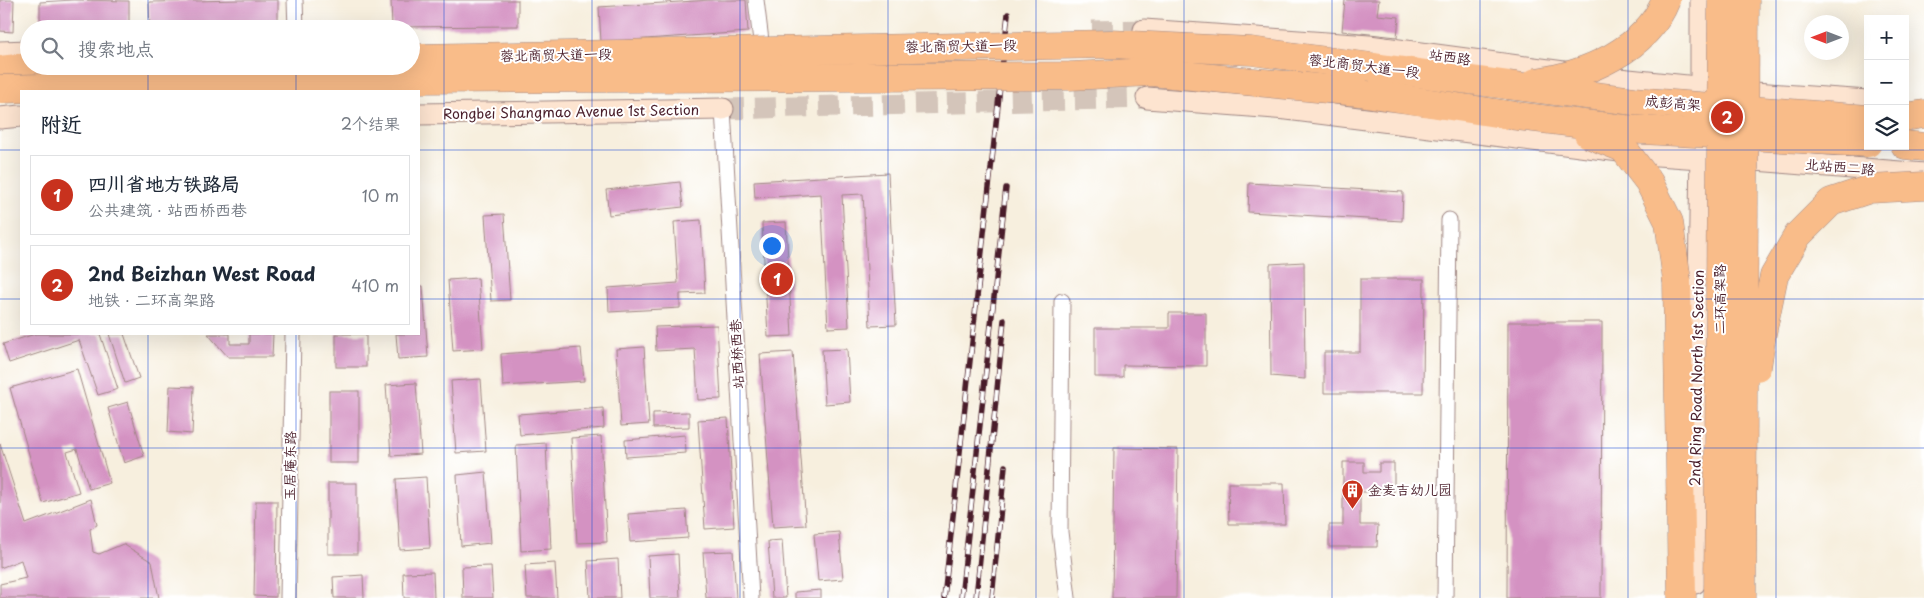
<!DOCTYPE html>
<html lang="zh">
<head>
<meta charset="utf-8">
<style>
	body { margin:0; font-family:"Playpen Sans","LXGW WenKai TC",sans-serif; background:#f6f6f7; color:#1f2937 }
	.controls { position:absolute; right:15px; top:15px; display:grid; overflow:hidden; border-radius:0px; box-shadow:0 5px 20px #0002 }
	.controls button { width:45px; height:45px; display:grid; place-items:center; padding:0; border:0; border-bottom:1px solid #e0e1e3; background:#fff; color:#1f2937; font:25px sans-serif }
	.compass { position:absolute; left:1804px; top:15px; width:45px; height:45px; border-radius:50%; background:#fff; box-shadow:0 5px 20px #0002; rotate:270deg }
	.you { position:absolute; left:771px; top:245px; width:18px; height:18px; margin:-12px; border:4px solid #fff; border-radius:50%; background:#1a73e8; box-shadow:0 0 0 8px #1a73e833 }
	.badge { display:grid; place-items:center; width:32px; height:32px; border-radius:50%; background:#c8321e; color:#fff; font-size:16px; font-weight:700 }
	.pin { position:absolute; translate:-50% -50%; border:2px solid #fff; box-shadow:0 1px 5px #0006 }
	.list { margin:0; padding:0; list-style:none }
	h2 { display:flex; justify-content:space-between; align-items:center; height:65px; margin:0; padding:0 20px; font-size:21px }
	h2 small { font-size:16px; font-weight:400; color:#747a83 }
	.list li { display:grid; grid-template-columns:32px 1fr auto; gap:15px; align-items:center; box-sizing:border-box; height:80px; margin:0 10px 10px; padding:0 10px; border:1px solid #e0e1e3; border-radius:0px }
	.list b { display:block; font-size:19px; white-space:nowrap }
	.list p { margin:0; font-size:16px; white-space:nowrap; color:#747a83 }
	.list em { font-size:16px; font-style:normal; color:#747a83 }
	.icon { flex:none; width:28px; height:28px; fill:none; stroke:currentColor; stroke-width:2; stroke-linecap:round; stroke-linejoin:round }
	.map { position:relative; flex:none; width:1924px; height:598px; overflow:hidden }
	.search { position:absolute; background:#fff; box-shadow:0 5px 20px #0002; left:20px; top:20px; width:400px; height:55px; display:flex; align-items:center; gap:12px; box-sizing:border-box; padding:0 18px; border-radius:28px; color:#747a83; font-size:19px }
	.panel { position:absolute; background:#fff; box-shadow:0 5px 20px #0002; left:20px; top:90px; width:400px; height:245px; border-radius:0px }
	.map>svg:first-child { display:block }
</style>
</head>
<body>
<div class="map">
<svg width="1924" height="598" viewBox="0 0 1924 598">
	<rect width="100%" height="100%" fill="#fff"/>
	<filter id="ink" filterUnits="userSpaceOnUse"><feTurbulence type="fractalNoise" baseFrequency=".02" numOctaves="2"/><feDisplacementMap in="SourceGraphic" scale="10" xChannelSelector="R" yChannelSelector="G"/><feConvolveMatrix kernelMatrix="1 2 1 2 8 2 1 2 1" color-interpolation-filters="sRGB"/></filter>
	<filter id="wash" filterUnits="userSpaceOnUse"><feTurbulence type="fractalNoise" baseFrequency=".0096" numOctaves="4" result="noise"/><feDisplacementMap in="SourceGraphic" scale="20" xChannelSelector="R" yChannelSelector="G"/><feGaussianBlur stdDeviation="1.12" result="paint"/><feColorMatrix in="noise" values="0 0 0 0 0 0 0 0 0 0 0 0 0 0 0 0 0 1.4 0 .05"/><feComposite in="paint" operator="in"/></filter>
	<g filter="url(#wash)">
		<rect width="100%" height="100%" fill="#f7efde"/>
		<g id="blocks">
			<!-- building -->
			<g fill="#d492c2">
				<path d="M0,0H14L13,32L0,31Z"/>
				<path d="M73,0L129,1V29H40V2Z"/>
				<path d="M239,0H278V29H150L149,2Z"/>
				<path d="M391,0H518V26L392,27Z"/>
				<path d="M711,0H746L748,32L601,42L599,7Z"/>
				<path d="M1345,0H1379L1377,15L1399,17L1397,37L1342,31Z"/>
				<path d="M888,173L896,325L870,326L863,194L842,195L849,327L828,328L821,194L755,198L754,181Z"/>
				<path d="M680,182L683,207L609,215L606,190Z"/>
				<path d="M1249,183L1403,192L1402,221L1248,212Z"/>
				<path d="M504,214L510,300L491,301L485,215Z"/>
				<path d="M701,220L705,293L680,294V308L609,312L608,288L678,283L674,222Z"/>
				<path d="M786,222L792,336L768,337L762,223Z"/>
				<path d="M1304,262L1305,379L1271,376L1270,264Z"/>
				<path d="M478,278L483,349L453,351L448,280Z"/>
				<path d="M1360,279H1424L1423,393H1324V352H1360Z"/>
				<path d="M419,286H423L428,357L398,359L396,334H419Z"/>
				<path d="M1169,313H1206V366L1123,365V377H1095V328H1169Z"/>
				<path d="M1508,322H1602L1601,598H1507Z"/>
				<path d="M717,325L721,399L698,400L695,349L656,351L655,327Z"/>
				<path d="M35,334H100L118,389L98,395L79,340L9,363L3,344Z"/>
				<path d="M109,334H124L139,378L125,383Z"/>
				<path d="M208,334H230V344H249V334H273L272,357H228Z"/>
				<rect x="336" y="334" width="30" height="33"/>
				<path d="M644,347L649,424L621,426L616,349Z"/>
				<path d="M581,348L584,381L503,386L501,354Z"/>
				<path d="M847,349L850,402L825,404L822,350Z"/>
				<path d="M793,352L806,525L773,527L760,354Z"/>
				<path d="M77,369L110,483L89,489L77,449L67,452L79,492L43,503L10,388Z"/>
				<path d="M481,379L486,451L456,453L451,381Z"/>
				<path d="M416,383L421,454L391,456L386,385Z"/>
				<path d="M170,386L194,387L192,434L168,432Z"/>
				<rect x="329" y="391" width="30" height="72"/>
				<path d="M128,402L144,456L124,463L108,408Z"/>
				<path d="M603,408L604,428L520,435L518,414Z"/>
				<path d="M689,412V427L653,428V413Z"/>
				<path d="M728,418L734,527L705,529L698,420Z"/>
				<path d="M685,435L686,453L626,457L625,440Z"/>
				<path d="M601,436L607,542L577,543L571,438Z"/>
				<path d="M546,443L551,549L521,551L516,445Z"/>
				<path d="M0,444L26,524L91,499L97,525L90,529L93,552L99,554L123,544L152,562L159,598H0V584L26,578L21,560L0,568Z"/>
				<path d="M1114,448L1178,449L1176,598H1112Z"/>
				<path d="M1343,462H1364V472H1379V463H1394V492H1360V525H1378L1377,547H1329V525H1343Z"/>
				<path d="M486,472L491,543L461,546L457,475Z"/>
				<path d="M426,477L430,548L400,550L396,479Z"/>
				<rect x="328" y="483" width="29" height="71"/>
				<path d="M1228,483H1284L1285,524H1229Z"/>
				<path d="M256,501H277L276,597L254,596Z"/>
				<path d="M686,510L688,538L630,542L628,514Z"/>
				<path d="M839,532L843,579L818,581L814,534Z"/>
				<path d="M782,540L786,598H772L768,541Z"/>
				<path d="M733,551L736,598H706L703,552Z"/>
				<path d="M678,554L680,598H650L648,556Z"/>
				<path d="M618,559L620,598H590L588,561Z"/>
				<path d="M555,563L557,598H527L525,565Z"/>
				<path d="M491,566L493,598H463L462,567Z"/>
				<path d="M433,572L434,598H404L403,573Z"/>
				<path d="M363,575L364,598H334L333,577Z"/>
				<path d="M821,590V598H795V592Z"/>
			</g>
		</g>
	</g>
	<g filter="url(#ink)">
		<use href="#blocks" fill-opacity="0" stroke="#a08784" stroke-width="1"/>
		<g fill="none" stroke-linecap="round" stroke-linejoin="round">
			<!-- secondary-tunnel -->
			<g stroke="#d4c5ba" stroke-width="21" stroke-dasharray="21 11" stroke-linecap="butt">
				<path d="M1092,31L1144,30"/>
				<path d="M723,109L1147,98"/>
			</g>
			<defs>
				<g id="street">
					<path d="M295,0L296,29"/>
					<path d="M756,0L761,41"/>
					<path d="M723,109L751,598"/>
					<path d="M1062,301L1060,532L1068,598"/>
					<path d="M288,598L293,334"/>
					<path d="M1445,598L1449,220"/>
				</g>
				<g id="secondary">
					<path d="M1144,30L1369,46L1609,78L1755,93L1868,101"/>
					<path d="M0,52L29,51"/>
					<path d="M1147,98L1287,109L1643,154L1700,158L1755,160L1924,174"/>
					<path d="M1701,100V0"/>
					<path d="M419,114L723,109"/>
					<path d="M0,118L21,116"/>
					<path d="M1695,583L1701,146"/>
				</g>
				<g id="highway">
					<path d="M1372,67L1508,85"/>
					<path d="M0,70L18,68L109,66"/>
					<path d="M1359,92L1509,115"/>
					<path d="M1905,117L1924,114"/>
					<path d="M1905,145L1924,147"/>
					<path d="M1677,281L1682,598"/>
				</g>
			</defs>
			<!-- street casing -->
			<use href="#street" stroke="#a08784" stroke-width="17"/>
			<!-- secondary casing -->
			<use href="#secondary" stroke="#a08784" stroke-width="23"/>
			<!-- highway casing -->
			<use href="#highway" stroke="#a08784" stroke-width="29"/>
			<!-- street -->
			<use href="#street" stroke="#fff" stroke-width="15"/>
			<!-- secondary -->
			<use href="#secondary" stroke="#fde4d0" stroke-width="21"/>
			<!-- highway -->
			<use href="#highway" stroke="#f9bc89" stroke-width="28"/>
			<defs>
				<g id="rail">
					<path d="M944,598L1008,14"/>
					<path d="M961,598L1006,188"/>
					<path d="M976,598L1004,320"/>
					<path d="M992,598L1005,466"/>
				</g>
			</defs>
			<!-- rail casing -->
			<use href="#rail" stroke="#4a1f2b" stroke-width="5.5"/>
			<!-- rail -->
			<use href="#rail" stroke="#fff" stroke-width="4" stroke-dasharray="11" stroke-linecap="butt"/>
			<defs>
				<g id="highway-bridge">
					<path d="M417,58L1111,44L1251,51L1372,67"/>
					<path d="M1536,82C1586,75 1646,50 1666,0"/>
					<path d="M1508,85L1634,101L1868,119"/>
					<path d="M0,89L418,79L1070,76L1151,72L1359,92"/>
					<path d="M1509,115L1625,129L1868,143"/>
					<path d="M1588,134L1623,148L1649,182L1669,222L1677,281"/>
					<path d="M1757,367L1762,334L1774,276L1798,235L1831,202L1870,189L1924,186"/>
					<path d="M1718,598L1722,0"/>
					<path d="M1742,598L1745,0"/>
				</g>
			</defs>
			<!-- highway-bridge casing -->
			<use href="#highway-bridge" stroke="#a08784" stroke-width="29" stroke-linecap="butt"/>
			<!-- highway-bridge -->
			<use href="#highway-bridge" stroke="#f9bc89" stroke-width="28"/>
		</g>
	</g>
	<!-- grid -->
	<path fill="none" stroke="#1d4ed8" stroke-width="1" stroke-opacity="0.55" d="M148,0V29M296,0V29M444,0V598M592,0V598M740,0V598M888,0V598M1036,0V598M1184,0V598M1332,0V598M1480,0V598M1628,0V598M1776,0V598M148,66V91M296,66V91M0,150H21M419,150H1924M0,299H21M419,299H1924M148,334V598M296,334V598M0,448H1924"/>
	<!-- icons -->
	<defs>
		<symbol id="building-pin" viewBox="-11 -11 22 30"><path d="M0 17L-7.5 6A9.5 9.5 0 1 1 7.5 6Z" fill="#c8321e" stroke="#fff"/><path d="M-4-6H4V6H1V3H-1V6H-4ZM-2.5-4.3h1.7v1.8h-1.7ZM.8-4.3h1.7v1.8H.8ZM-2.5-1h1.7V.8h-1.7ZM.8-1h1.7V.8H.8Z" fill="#fff"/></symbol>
	</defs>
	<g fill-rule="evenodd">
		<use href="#building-pin" x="1340" y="478" width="25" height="34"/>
	</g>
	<g text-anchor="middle" stroke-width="4" stroke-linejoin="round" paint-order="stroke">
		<!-- street labels -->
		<g font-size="14" fill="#4a1f2b" stroke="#fff">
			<text transform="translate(961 46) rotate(-1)" y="5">蓉北商贸大道一段</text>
			<text transform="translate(556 55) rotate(-1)" y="5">蓉北商贸大道一段</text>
			<text transform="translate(1450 57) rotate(8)" y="5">站西路</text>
			<text transform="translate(1364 66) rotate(7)" y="5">蓉北商贸大道一段</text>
			<text transform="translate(1673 103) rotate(4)" y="5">成彭高架</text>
			<text transform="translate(571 112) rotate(-1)" y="5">Rongbei Shangmao Avenue 1st Section</text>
			<text transform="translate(1840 167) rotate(5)" y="5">北站西二路</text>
			<text transform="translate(1720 299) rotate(-90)" y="5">二环高架路</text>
			<text transform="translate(737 354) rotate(-93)" y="5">站西桥西巷</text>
			<text transform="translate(1697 378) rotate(-89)" y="5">2nd Ring Road North 1st Section</text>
			<text transform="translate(290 466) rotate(-89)" y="5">玉居庵东路</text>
		</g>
		<!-- poi labels -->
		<g font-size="14" fill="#4a1f2b" stroke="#fff" text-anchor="start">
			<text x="1368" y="495">金麦吉幼儿园</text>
		</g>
	</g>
</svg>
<div class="controls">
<button>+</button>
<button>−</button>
<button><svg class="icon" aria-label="layers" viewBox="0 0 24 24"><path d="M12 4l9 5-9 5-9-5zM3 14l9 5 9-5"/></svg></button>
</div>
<svg class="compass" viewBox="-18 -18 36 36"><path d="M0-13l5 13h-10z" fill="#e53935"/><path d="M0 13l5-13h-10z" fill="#747a83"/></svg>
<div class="you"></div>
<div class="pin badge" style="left:777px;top:279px">1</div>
<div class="pin badge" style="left:1727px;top:117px">2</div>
<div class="search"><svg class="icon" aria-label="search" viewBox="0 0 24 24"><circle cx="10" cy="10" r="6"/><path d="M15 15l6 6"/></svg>搜索地点</div>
<section class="panel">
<h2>附近<small>2个结果</small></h2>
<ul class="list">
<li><span class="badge">1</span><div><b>四川省地方铁路局</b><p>公共建筑 · 站西桥西巷</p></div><em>10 m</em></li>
<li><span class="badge">2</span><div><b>2nd Beizhan West Road</b><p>地铁 · 二环高架路</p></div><em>410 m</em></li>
</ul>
</section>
</div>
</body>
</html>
